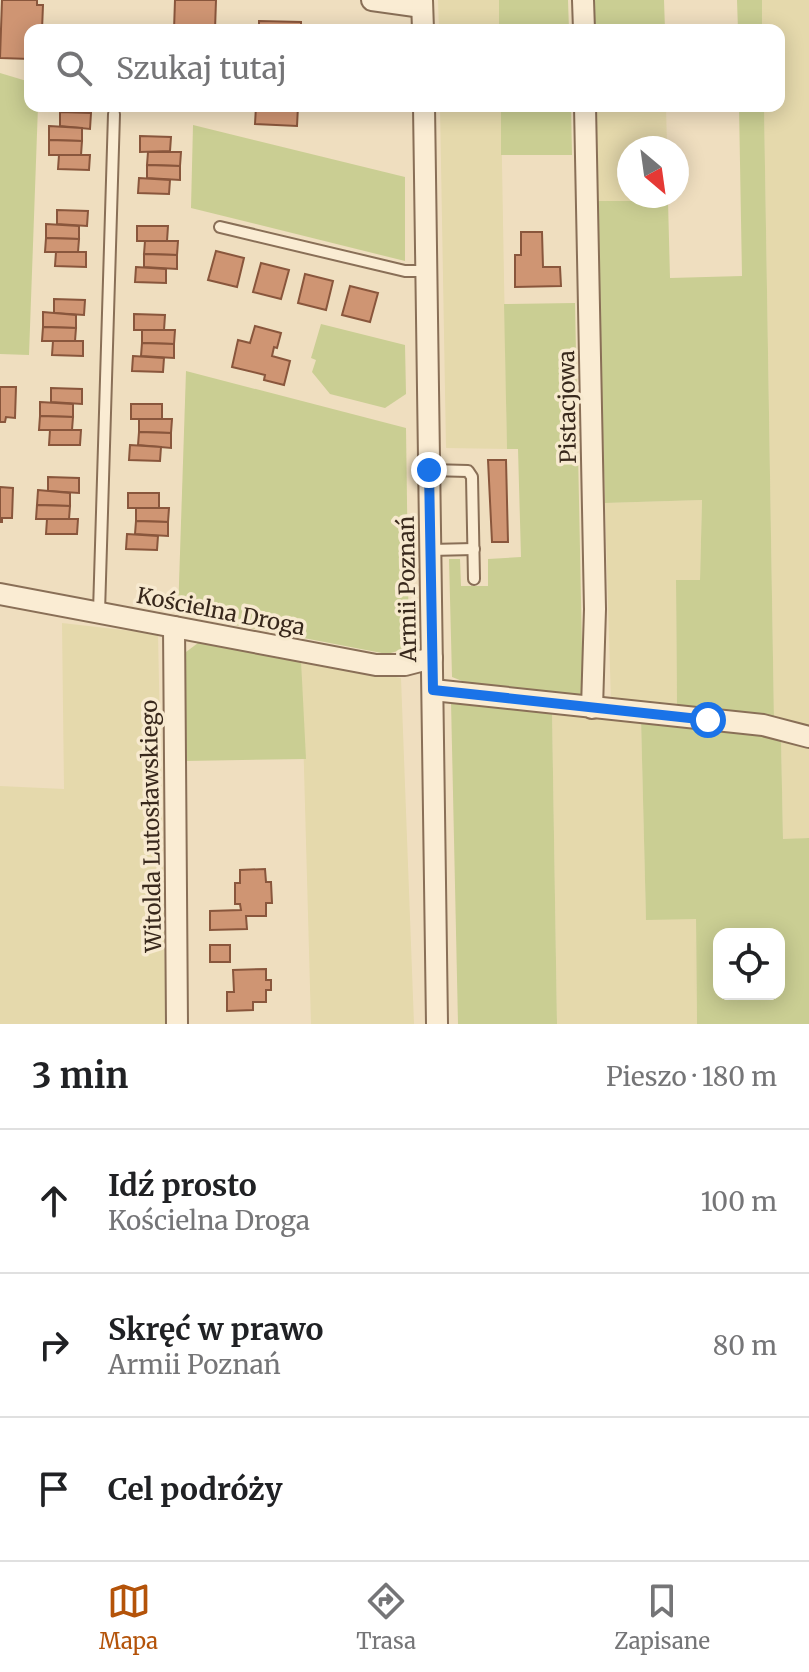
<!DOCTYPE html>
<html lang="pl">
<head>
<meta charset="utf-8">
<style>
	body { margin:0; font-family:Merriweather,serif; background:#f6f6f6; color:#202124 }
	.controls { position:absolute; right:24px; bottom:24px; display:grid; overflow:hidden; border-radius:16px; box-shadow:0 4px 20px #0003 }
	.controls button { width:72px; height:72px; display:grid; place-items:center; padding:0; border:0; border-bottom:2px solid #e0e0e0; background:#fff; color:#202124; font:40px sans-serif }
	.compass { position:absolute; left:617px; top:136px; width:72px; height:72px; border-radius:50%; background:#fff; box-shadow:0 4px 20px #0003; rotate:151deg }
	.stop { position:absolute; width:24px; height:24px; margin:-18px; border:6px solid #1a73e8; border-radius:50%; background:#fff }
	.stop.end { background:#1a73e8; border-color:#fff; box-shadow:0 2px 8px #0008 }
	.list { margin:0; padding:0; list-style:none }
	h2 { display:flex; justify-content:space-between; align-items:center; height:104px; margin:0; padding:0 32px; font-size:34px }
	h2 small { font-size:26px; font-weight:400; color:#757577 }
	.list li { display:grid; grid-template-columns:52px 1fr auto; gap:24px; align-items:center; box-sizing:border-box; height:144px; padding:0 32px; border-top:2px solid #e0e0e0 }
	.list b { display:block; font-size:30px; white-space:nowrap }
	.list p { margin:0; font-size:26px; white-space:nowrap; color:#757577 }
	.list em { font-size:26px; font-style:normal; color:#757577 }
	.icon { flex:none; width:44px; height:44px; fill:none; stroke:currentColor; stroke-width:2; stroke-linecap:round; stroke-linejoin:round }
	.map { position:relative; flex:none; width:809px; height:1024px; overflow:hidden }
	.search { position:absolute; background:#fff; box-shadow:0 4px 20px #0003; left:24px; right:24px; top:24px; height:88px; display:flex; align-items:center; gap:20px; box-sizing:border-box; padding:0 28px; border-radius:16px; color:#757577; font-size:30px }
	.sheet { height:536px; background:#fff }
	nav { display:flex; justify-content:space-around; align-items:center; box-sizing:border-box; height:112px; border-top:2px solid #e0e0e0; background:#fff; font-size:22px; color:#757577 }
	nav a { display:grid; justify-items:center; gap:4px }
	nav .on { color:#b45309 }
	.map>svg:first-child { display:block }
</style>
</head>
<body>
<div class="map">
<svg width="809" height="1024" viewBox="0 0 809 1024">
	<rect width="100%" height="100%" fill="#efdebf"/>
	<!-- farmland -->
	<g fill="#e5d9ac">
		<path d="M438,0H499V30H439Z"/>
		<path d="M762,0H809V728L774,720L764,106H779V30H762Z"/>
		<path d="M440,106H501L507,449L446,448Z"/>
		<path d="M595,106H666L667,148H629V196H668V201H596Z"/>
		<path d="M702,500L700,580L676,581L677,708L611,702L605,503Z"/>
		<path d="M62,623L158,634L166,1024H0V786L64,789Z"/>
		<path d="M301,660L401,678L414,1024H311Z"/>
		<path d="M552,711L641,719L646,919L696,918L697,1024H557Z"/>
		<path d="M781,738L809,743V838L783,840Z"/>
	</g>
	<!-- green -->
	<g fill="#cace93" fill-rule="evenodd">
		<path d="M499,0H568L569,30H499Z"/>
		<path d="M590,0H664L665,30H592Z"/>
		<path d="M737,0H762V30H738Z"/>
		<path d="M0,73L30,82V106H38L29,355L0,354Z"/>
		<path d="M501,106H571L572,155H501Z"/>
		<path d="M739,106H764L774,720L677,708L676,580H700L702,500L605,503L596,201H668L670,278L742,276Z"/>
		<path d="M193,125L405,177V261L191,208Z"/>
		<path d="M575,303L583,698L480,688L452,677L449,559H460L461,586H488V559L521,557L518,449H507L504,304Z"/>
		<path d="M321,324L405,345L406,394L385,408L330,394L312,372L316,360L311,358Z"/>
		<path d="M186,371L406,428L409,648L387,654L178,614Z"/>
		<path d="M198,643L301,660L306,759L185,761L182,655Z"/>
		<path d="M451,701L552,711L557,1024H458Z"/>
		<path d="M641,719L781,738L783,839L809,838V1024H697L696,919L646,920ZM719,934H779V994H719Z"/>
	</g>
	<!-- building -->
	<g fill="#cf9573" stroke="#89563c" stroke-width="2">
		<path d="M2,0H37V5H43L42,30H30V59L0,58Z"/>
		<path d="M175,0H216L215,30H174Z"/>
		<path d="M259,21L301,22V30H259Z"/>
		<path d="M256,106H298L297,126L255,124Z"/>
		<path d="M60,112L91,113L90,129L60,126Z"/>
		<path d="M49,126L82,128V141L49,140Z"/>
		<path d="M140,136L171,137L170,151L140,152Z"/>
		<path d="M49,140L82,141L81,155H49Z"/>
		<path d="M148,152H181L180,166L147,165Z"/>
		<path d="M59,155H90L89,170L58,169Z"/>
		<path d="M147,165L180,166V180L147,178Z"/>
		<path d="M139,178L170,180L169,194L138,193Z"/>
		<path d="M57,210L88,211L87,226L57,224Z"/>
		<path d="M46,224L79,226V239L46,238Z"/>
		<path d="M137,226H168L167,241H137Z"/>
		<path d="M521,232H542L543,267H560L561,286L515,287V255H521Z"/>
		<path d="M46,238L79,239L78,252H45Z"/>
		<path d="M145,241H178L177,255L144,254Z"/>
		<path d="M216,251L244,258L237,287L208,280Z"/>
		<path d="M56,252H86V267L55,266Z"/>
		<path d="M144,254L177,255V269L144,267Z"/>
		<path d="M261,263L289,270L281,299L253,292Z"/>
		<path d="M136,267L166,269V283L135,282Z"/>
		<path d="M305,274L333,281L326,310L298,303Z"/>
		<path d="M350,286L378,293L370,322L342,315Z"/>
		<path d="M54,299L85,300L84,315L54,313Z"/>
		<path d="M43,312L76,315V328L43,327Z"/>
		<path d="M134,314L165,315L164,330H134Z"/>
		<path d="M255,326L281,333L277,348L274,347L272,356L290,361L284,385L264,380L265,375L232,367L238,340L250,343Z"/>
		<path d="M43,327L76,328L75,341H42Z"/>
		<path d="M142,330H175L174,344L142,343Z"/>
		<path d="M53,341H83V356L52,355Z"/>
		<path d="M142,343L174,344V358L141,356Z"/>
		<path d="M133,356L164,358L163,372L132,371Z"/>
		<path d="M0,387H16L15,418L6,417L5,422H0Z"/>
		<path d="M51,388L82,389V404L51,402Z"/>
		<path d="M40,402L73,404V417L40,416Z"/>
		<rect x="131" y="404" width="31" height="15"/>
		<path d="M40,416L73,417L72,430H39Z"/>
		<path d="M139,419H172L171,433L139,432Z"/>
		<path d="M50,430H81L80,445H49Z"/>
		<path d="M139,432L171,433V448L138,445Z"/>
		<path d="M130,445L161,447L160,461L129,460Z"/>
		<path d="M488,460H506L508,542H492Z"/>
		<path d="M48,477L79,478V493L48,491Z"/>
		<path d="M0,487L13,488L12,518H2V522H0Z"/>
		<path d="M38,490L70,493V506L37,505Z"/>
		<rect x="128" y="493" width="31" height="15"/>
		<path d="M37,505L70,506L69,519H36Z"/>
		<path d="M136,508H169L168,522L136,521Z"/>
		<path d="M47,519H78L77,534H46Z"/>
		<path d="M136,521L168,522V536L135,534Z"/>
		<path d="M127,534L158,536L157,550L126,549Z"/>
		<path d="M265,869L266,882H271L272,903H266V916H246L247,929L210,930V911L241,910L240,904H235V883H240V870Z"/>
		<rect x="210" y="945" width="20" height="17"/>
		<path d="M266,969V980H271V990H266V1002H253V1010L227,1011V992H234L233,970Z"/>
	</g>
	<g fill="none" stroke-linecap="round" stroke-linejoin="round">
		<defs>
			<g id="lane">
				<path d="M220,227L405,271H426"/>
				<path d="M429,470L468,471L472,477L474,579"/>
				<path d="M430,550L474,549"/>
				<path d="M99,612L114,114"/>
			</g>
			<g id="street">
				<path d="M372,0L422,7"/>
				<path d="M422,0L423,30"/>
				<path d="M583,0L584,30"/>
				<path d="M424,106L437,1024"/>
				<path d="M585,106L595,609L592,708"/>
				<path d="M0,594L376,665H405L432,658"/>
				<path d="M174,627L177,1024"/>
				<path d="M433,690L763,725L809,737"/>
			</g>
		</defs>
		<!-- lane casing -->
		<use href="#lane" stroke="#896f57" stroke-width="14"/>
		<!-- street casing -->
		<use href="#street" stroke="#896f57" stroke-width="24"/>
		<!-- lane -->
		<use href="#lane" stroke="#faecd3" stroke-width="10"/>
		<!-- street -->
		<use href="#street" stroke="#faecd3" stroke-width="20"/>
	</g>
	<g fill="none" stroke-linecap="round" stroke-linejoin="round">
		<!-- route -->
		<path stroke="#1a73e8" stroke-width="10" d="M429,470L433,690L708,720"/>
	</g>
	<g text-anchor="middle" stroke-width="7" stroke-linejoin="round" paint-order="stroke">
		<!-- street labels -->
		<g font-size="22" fill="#38281c" stroke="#f7e9cf">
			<text transform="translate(567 407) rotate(-91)" y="8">Pistacjowa</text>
			<text transform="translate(407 589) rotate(-91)" y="8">Armii Poznań</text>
			<text transform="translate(221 611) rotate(11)" y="8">Kościelna Droga</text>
			<text transform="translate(151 826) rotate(-91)" y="8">Witolda Lutosławskiego</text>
		</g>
	</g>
</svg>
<div class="controls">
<button><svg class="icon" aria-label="locate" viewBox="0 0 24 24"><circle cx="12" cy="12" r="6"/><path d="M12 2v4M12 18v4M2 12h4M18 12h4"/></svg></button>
</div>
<svg class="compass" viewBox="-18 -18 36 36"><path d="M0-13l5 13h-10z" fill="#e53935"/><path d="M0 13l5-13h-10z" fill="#757577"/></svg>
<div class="stop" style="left:708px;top:720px"></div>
<div class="stop end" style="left:429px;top:470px"></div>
<div class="search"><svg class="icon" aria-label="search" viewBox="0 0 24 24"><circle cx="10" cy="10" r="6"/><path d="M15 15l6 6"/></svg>Szukaj tutaj</div>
</div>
<section class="sheet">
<h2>3 min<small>Pieszo · 180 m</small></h2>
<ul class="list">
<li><svg class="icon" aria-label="ahead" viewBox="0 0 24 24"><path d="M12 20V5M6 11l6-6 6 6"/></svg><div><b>Idź prosto</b><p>Kościelna Droga</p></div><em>100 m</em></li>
<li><svg class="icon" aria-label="right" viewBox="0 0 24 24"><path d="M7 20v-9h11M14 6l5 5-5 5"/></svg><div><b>Skręć w prawo</b><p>Armii Poznań</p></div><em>80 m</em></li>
<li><svg class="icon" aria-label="arrive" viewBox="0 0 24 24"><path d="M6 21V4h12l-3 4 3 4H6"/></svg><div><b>Cel podróży</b></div></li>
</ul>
</section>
<nav>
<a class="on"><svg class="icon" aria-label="map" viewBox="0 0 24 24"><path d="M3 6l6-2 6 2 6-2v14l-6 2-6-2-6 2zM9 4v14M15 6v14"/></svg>Mapa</a>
<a><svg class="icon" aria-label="directions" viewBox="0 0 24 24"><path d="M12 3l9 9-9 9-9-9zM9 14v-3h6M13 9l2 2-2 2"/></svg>Trasa</a>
<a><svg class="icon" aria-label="saved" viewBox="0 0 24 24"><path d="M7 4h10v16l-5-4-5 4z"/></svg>Zapisane</a>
</nav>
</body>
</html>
